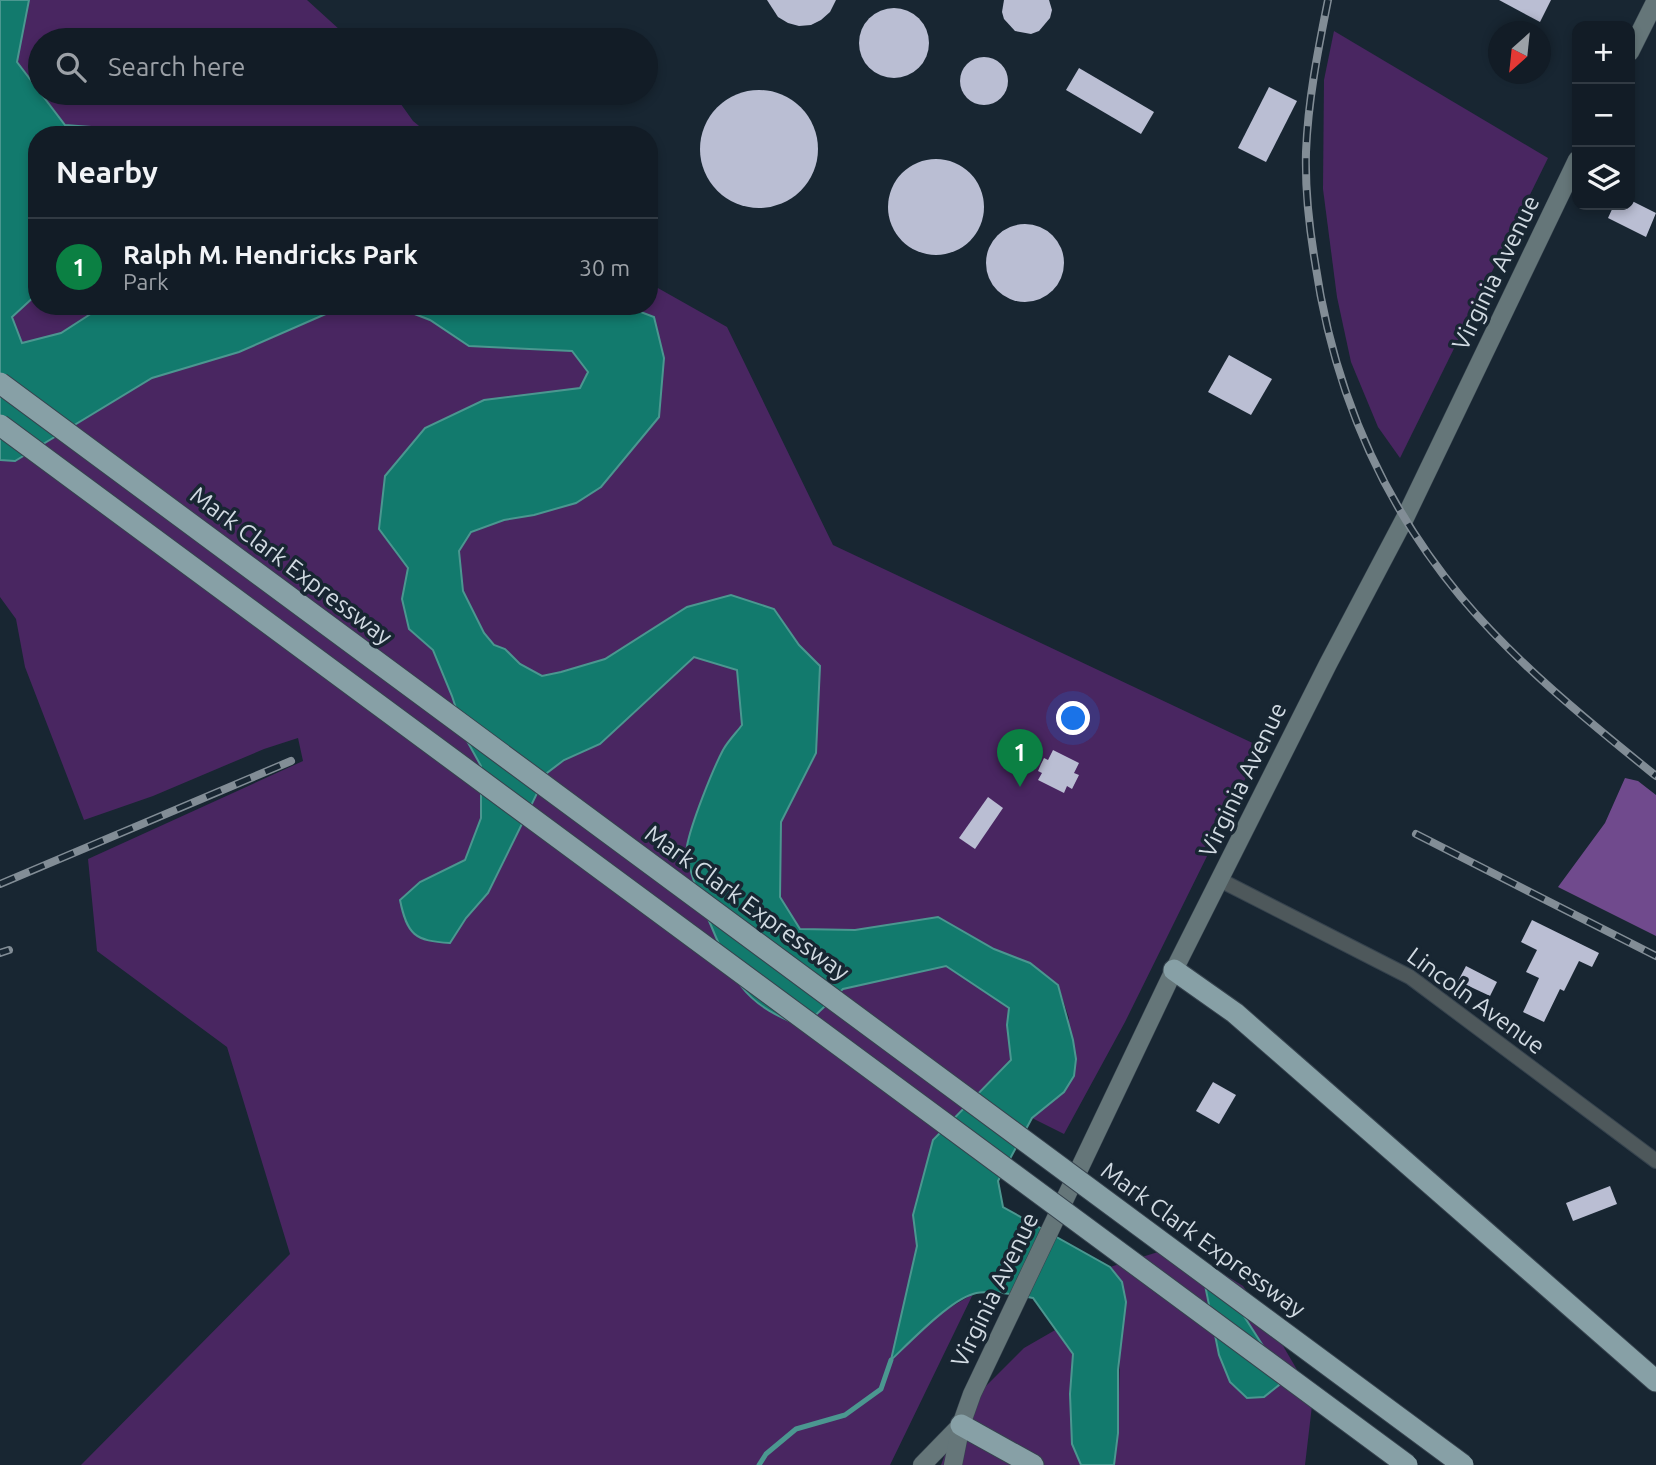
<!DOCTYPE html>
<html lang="en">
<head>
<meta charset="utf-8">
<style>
	body { margin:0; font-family:Ubuntu,sans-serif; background:#1b252e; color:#f1f3f6 }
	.controls { position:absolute; right:21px; top:21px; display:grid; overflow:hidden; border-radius:14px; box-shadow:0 4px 10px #0003 }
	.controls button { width:63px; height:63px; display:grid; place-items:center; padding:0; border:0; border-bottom:2px solid #313a43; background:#121c26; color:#f1f3f6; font:35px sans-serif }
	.compass { position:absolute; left:1488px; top:21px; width:63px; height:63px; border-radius:50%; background:#121c26; box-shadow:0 4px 10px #0003; rotate:207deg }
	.you { position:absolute; left:1074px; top:719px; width:24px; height:24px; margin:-18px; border:5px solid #fff; border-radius:50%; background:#1a73e8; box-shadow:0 0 0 10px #1a73e833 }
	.badge { display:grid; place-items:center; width:46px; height:46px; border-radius:50%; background:#0b8043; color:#fff; font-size:23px; font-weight:700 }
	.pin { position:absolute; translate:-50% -58px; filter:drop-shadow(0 2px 4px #0008) }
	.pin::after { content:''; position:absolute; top:37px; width:24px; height:21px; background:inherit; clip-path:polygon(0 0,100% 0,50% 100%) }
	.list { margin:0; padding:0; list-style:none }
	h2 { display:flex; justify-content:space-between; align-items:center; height:91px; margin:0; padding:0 28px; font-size:30px }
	h2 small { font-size:23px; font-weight:400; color:#9ca1a7 }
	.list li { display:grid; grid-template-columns:46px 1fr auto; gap:21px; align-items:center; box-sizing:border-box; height:98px; padding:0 28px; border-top:2px solid #313a43 }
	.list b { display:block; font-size:26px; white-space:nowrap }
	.list p { margin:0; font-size:23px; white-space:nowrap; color:#9ca1a7 }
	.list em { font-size:23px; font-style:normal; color:#9ca1a7 }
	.icon { flex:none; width:38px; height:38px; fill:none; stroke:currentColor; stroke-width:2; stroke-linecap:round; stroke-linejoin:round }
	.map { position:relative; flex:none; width:1656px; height:1465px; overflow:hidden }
	.search { position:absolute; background:#121c26; box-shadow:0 4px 10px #0003; left:28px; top:28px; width:630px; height:77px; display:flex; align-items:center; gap:18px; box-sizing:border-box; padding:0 24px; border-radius:38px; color:#9ca1a7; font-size:26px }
	.panel { position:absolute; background:#121c26; box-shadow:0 4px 10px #0003; left:28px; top:126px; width:630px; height:189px; border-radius:28px }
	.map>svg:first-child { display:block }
</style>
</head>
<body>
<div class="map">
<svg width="1656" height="1465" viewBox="0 0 1656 1465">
	<rect width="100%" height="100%" fill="#182632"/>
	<!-- green -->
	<g fill="#492661" fill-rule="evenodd">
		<path d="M29,0H307L351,40H40V92L17,62Z"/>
		<path d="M1334,31L1548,158L1400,458L1378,427L1351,362L1337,297L1323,189L1324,80Z"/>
		<path d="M41,93H393L413,121L430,135H108L104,128L65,126Z"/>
		<path d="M649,283L727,327L833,545L1261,747L1125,1022L1064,1134L1032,1118L1047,1105L1069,1018L1058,985L1030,963L994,949L938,917L855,930L800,929L780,897L781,822L816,753L820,666L799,645L774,609L731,595L687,607L605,659L561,673L542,676L520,664L505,649L494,646L484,633L463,591L459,551L471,532L504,520L534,515L601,487L622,460L654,317L625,306H649Z"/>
		<path d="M37,294V306H103L61,333L22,343L11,317Z"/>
		<path d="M344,306H394L430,320L469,346L572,351L588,371L580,388L484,400L379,528L408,568L402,599L409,629L433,650L452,696L466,739L481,766V818L465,860L420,882L400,900L404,920L450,943L466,918L488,893L547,773L564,760L600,744L694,656L737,670L742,725L723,750L803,1026L843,989L946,966L1009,1008L1007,1025L1011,1060L933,1139L913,1215L917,1246L892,1358L941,1313L973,1294L890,1465H81L290,1254L227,1047L97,951L88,859L303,761L298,738L264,749L153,796L84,820L25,667L16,619L0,597V460L16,461L152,378L239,352Z"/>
		<path d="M1158,1252L1196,1257L1243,1286L1279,1339L1313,1397L1305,1465H1114L1118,1432L1122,1282L1110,1267ZM1205,1286L1240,1310L1276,1366L1211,1324Z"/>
		<path d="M1057,1329L1073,1354L1070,1394L1072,1444L1081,1465H941L961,1411L1024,1348Z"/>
	</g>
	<!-- forest -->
	<path fill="#704a8d" d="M1625,778L1638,781L1656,795V936L1558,887L1605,823Z"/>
	<!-- water -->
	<g fill="#127a6d" stroke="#4b9790" stroke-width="2">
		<path d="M0,0H29L17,62L65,125L104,128L108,135H37V294L12,317L22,343L61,333L103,306H344L239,352L152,378L15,461L0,460Z"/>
		<path d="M394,306H625L654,317L664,358L659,417L601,487L576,503L534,515L504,520L471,532L459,551L463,591L484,633L494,645L505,649L520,664L542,676L561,672L605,659L687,607L731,595L774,609L799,645L820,666L816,753L781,822L780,897L800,929L855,930L938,917L994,949L1030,963L1058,985L1073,1040L1076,1059L1074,1076L1064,1092L1032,1118L998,1181L1003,1207L1110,1267L1122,1282L1126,1302L1118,1370V1433L1114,1465H1081L1072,1444L1070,1394L1073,1354L1033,1298C1017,1295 989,1289 973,1294C949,1301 910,1342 891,1360L917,1246L913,1215L933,1140L1011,1060L1007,1025L1009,1008L946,966L843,989L803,1027C779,1017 757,1007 741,986C727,967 683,867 687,846C691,824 712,771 723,750C728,741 736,733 742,725L737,670L694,657L600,744L564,760L547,773L488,893L466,918L450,943C415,941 407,935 400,900L420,882L465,860L481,818V766L466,739L452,696L433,650L409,629L402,599L408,568L379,529L385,476L425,428L484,400L580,388L588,372L572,351L469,346L430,320Z"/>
		<path d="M1205,1285L1240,1310L1276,1366L1279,1385L1264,1397L1247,1398L1230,1382L1219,1355Z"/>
	</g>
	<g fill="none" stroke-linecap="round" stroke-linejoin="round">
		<!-- stream -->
		<path stroke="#4b9790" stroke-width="5" d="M759,1465L766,1454L796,1429L845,1415L881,1389L891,1360"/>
	</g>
	<!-- building -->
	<g fill="#babed3">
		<path d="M767,0H836L830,12L821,20L811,25L799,26L788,23L778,17Z"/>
		<path d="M1004,0H1049L1052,10L1050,18L1039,31L1031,34L1015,31L1004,19L1002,12Z"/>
		<path d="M1499,0H1551L1540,22Z"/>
		<circle cx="894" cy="43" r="35"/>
		<circle cx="984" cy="81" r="24"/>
		<path d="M1079,68L1154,112L1141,134L1066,90Z"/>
		<path d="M1269,87L1297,101L1266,162L1238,148Z"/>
		<circle cx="759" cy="149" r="59"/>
		<circle cx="936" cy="207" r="48"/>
		<path d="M1630,197L1634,199L1632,201L1656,213L1646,237L1608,218L1614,205H1630Z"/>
		<circle cx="1025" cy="263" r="39"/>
		<path d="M1229,355L1272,379L1251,415L1208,392Z"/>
		<path d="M1053,750L1079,763L1074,773L1079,775L1072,789L1067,786L1064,793L1038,780L1042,773L1038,771L1041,764L1044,758L1048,760Z"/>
		<path d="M988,797L1003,808L975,849L959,838Z"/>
		<path d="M1532,920L1599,953L1592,967L1579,961L1564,991L1560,989L1544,1022L1523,1012L1539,978L1526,972L1537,950L1521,942Z"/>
		<path d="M1466,966L1497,982L1490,996L1458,981Z"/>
		<path d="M1213,1082L1236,1095L1219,1124L1196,1111Z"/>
		<path d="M1610,1186L1617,1204L1573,1221L1566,1203Z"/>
	</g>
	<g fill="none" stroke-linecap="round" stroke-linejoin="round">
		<defs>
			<path id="minor" d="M1220,880L1410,977L1656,1161"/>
			<g id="secondary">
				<path d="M1630,52L1656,0"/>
				<path d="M922,1465L961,1425"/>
				<path d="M953,1465L961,1425L972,1394L1174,970L1328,664L1405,518L1577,160"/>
			</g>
			<g id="motorway">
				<path d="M1174,970L1235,1013L1656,1381"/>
				<path d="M961,1425L1033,1465"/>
			</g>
		</defs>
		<!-- minor casing -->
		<use href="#minor" stroke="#36434e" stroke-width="16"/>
		<!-- secondary casing -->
		<use href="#secondary" stroke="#36434e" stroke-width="19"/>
		<!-- motorway casing -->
		<use href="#motorway" stroke="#36434e" stroke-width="23"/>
		<!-- minor -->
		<use href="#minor" stroke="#4e585b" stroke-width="14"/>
		<!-- secondary -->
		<use href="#secondary" stroke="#657679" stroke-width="18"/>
		<!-- motorway -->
		<use href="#motorway" stroke="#87a0a6" stroke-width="21"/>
		<defs>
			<g id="rail">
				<path d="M1328,0C1318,50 1308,100 1306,152C1305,189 1309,226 1315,262C1333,387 1380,500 1461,597C1518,665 1588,721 1656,776"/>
				<path d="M1416,834L1656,956"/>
				<path d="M0,884L291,761"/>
				<path d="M0,953L9,950"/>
			</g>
		</defs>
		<!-- rail casing -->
		<use href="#rail" stroke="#828d96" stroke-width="8"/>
		<!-- rail -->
		<use href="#rail" stroke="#182632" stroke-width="5" stroke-dasharray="16" stroke-linecap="butt"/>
		<defs>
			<g id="motorway-bridge">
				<path d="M0,383L1463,1465"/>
				<path d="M0,425L1407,1465"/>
			</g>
		</defs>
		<!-- motorway-bridge casing -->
		<use href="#motorway-bridge" stroke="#36434e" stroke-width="23" stroke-linecap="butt"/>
		<!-- motorway-bridge -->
		<use href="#motorway-bridge" stroke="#87a0a6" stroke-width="21"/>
	</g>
	<g text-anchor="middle" stroke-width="7" stroke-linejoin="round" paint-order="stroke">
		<!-- street labels -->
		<g font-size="24" fill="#d1dae2" stroke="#182632">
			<text transform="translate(1496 273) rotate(-64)" y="8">Virginia Avenue</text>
			<text transform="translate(291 566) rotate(37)" y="8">Mark Clark Expressway</text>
			<text transform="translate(1243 780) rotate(-64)" y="8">Virginia Avenue</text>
			<text transform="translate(747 903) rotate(36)" y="8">Mark Clark Expressway</text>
			<text transform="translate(1476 1001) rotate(36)" y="8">Lincoln Avenue</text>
			<text transform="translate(1203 1240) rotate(36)" y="8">Mark Clark Expressway</text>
			<text transform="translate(995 1290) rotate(-64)" y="8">Virginia Avenue</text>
		</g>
	</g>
</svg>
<div class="controls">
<button>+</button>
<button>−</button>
<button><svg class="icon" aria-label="layers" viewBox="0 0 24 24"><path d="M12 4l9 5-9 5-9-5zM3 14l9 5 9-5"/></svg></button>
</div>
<svg class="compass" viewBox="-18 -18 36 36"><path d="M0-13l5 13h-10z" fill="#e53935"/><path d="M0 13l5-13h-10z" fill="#9ca1a7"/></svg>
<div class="you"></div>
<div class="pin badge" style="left:1020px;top:787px">1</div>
<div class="search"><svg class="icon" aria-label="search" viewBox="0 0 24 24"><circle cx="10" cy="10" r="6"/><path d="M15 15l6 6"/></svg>Search here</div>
<section class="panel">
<h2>Nearby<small></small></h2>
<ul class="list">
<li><span class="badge">1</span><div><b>Ralph M. Hendricks Park</b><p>Park</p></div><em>30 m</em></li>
</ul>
</section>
</div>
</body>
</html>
